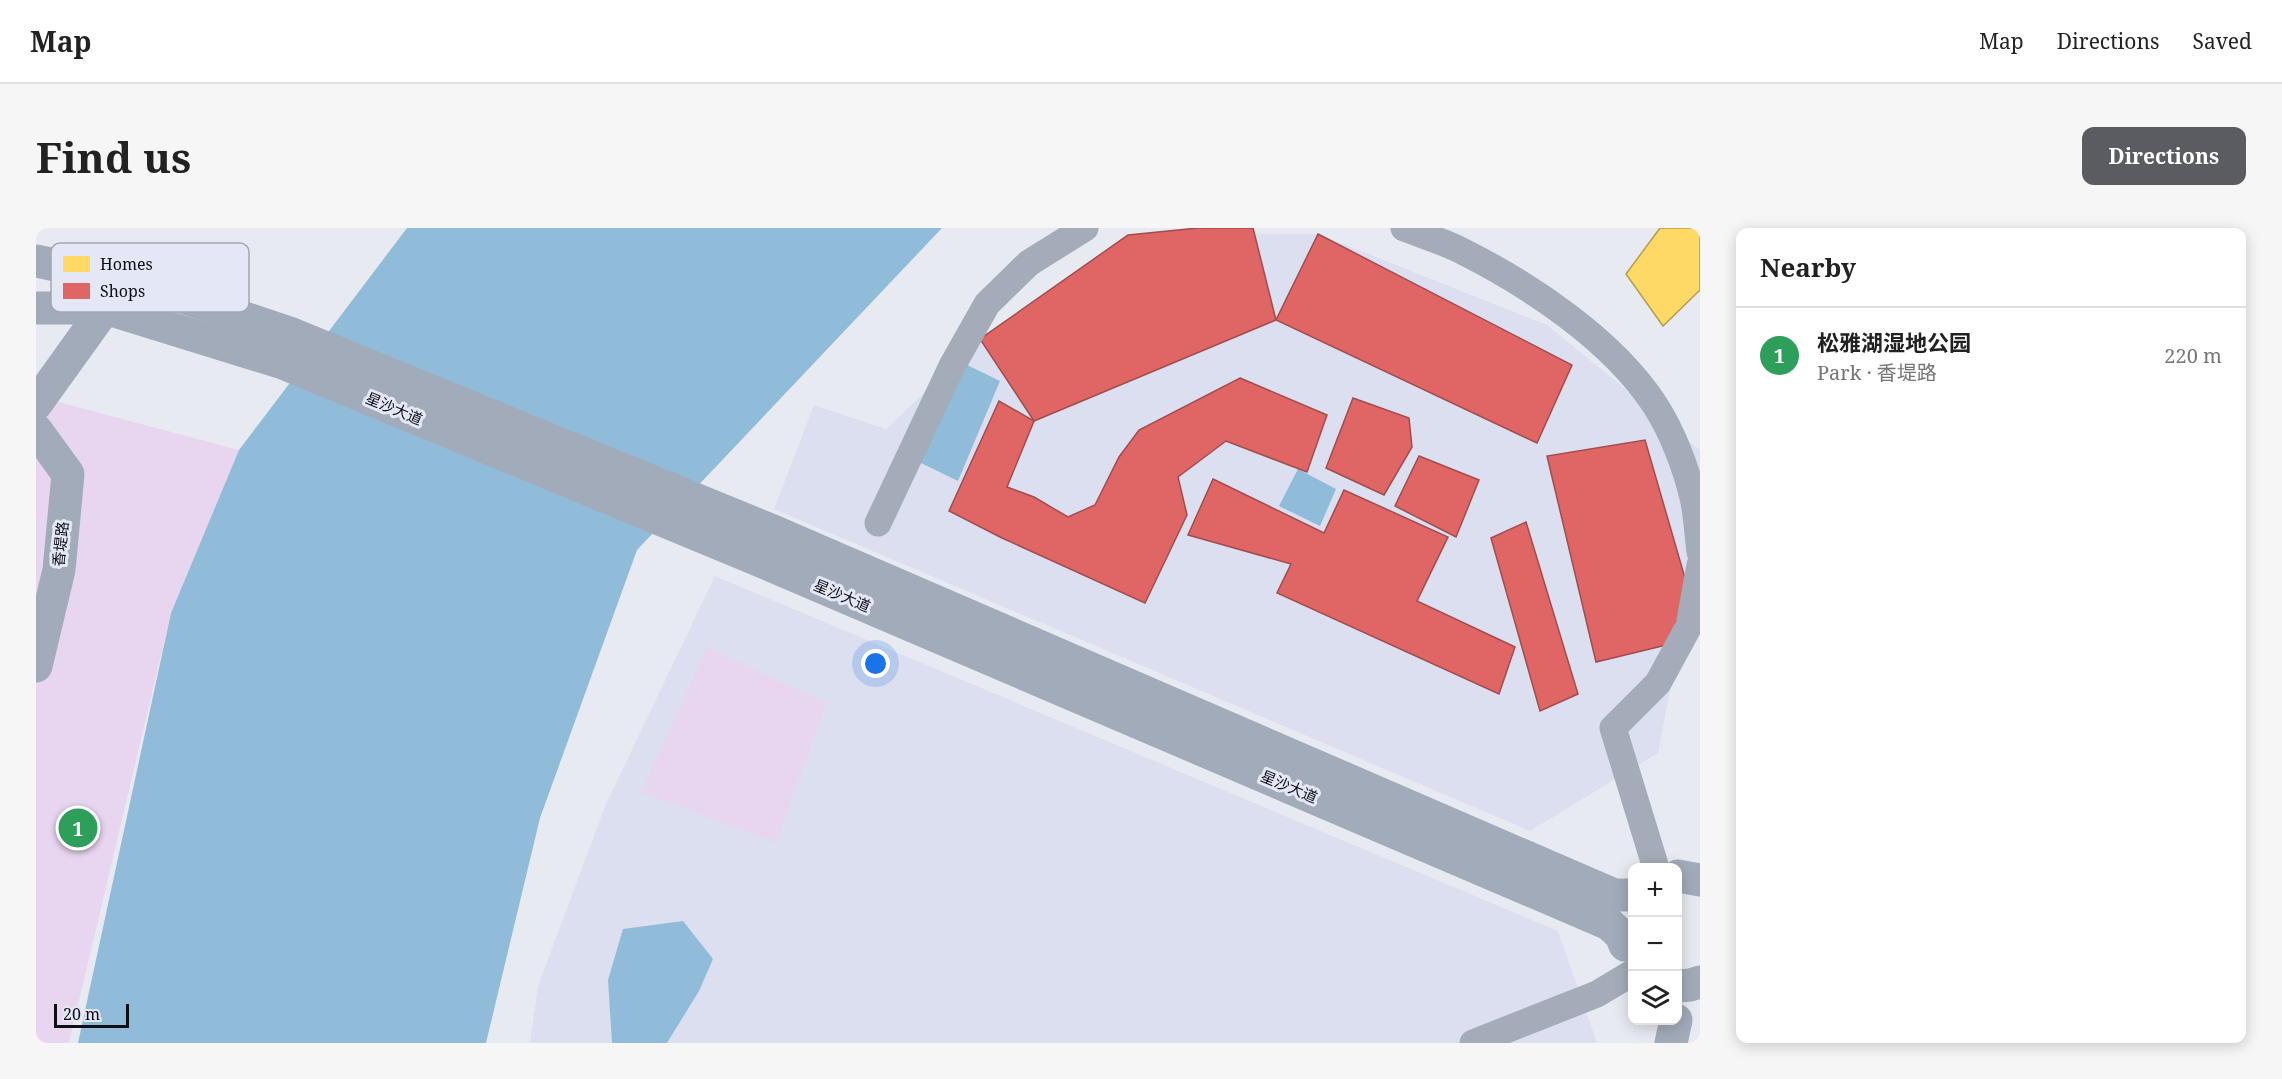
<!DOCTYPE html>
<html lang="en">
<head>
<meta charset="utf-8">
<style>
	body { margin:0; font-family:"Noto Serif","Noto Sans SC",serif; background:#f6f6f6; color:#222 }
	.controls { position:absolute; right:18px; bottom:18px; display:grid; overflow:hidden; border-radius:12px; box-shadow:0 3px 15px #0003 }
	.controls button { width:54px; height:54px; display:grid; place-items:center; padding:0; border:0; border-bottom:2px solid #e0e0e0; background:#fff; color:#222; font:30px sans-serif }
	.scale { position:absolute; left:18px; bottom:15px; width:75px; box-sizing:border-box; padding-left:6px; border:3px solid #0e0f14; border-top:0; font-size:16px; line-height:21px; white-space:nowrap; color:#0e0f14; -webkit-text-stroke:4px #e4e7f6; paint-order:stroke }
	.you { position:absolute; left:840px; top:436px; width:21px; height:21px; margin:-15px; border:4px solid #fff; border-radius:50%; background:#1a73e8; box-shadow:0 0 0 9px #1a73e833 }
	.badge { display:grid; place-items:center; width:39px; height:39px; border-radius:50%; background:#5a5c62; color:#fff; font-size:20px; font-weight:700 }
	.pin { position:absolute; translate:-50% -50%; border:3px solid #fff; box-shadow:0 2px 6px #0006 }
	.list { margin:0; padding:0; list-style:none }
	h2 { display:flex; justify-content:space-between; align-items:center; height:78px; margin:0; padding:0 24px; font-size:26px }
	h2 small { font-size:20px; font-weight:400; color:#767676 }
	.list li { display:grid; grid-template-columns:39px 1fr auto; gap:18px; align-items:center; box-sizing:border-box; height:96px; padding:0 24px; border-top:2px solid #e0e0e0 }
	.list b { display:block; font-size:22px; white-space:nowrap }
	.list p { margin:0; font-size:20px; white-space:nowrap; color:#767676 }
	.list em { font-size:20px; font-style:normal; color:#767676 }
	.icon { flex:none; width:33px; height:33px; fill:none; stroke:currentColor; stroke-width:2; stroke-linecap:round; stroke-linejoin:round }
	.map { position:relative; flex:none; width:1664px; height:815px; overflow:hidden; border-radius:12px }
	header { display:flex; align-items:center; gap:36px; box-sizing:border-box; height:84px; padding:0 30px; background:#fff; border-bottom:2px solid #e0e0e0 }
	header strong { font-size:28px }
	nav { display:flex; gap:33px; margin-inline-start:auto; font-size:21px }
	.intro { display:flex; align-items:center; justify-content:space-between; box-sizing:border-box; height:144px; padding:0 36px }
	h1 { margin:0; font-size:42px }
	.button { padding:15px 27px; border-radius:12px; background:#5a5c62; color:#fff; font-size:21px; font-weight:700 }
	main { display:flex; gap:36px; padding:0 36px }
	aside { flex:1; background:#fff; border-radius:12px; box-shadow:0 3px 15px #0003 }
	.map>svg:first-child { display:block }
</style>
</head>
<body>
<header>
<strong>Map</strong>
<nav><a>Map</a><a>Directions</a><a>Saved</a></nav>
</header>
<div class="intro"><h1>Find us</h1><a class="button">Directions</a></div>
<main>
<div class="map">
<svg width="1664" height="815" viewBox="0 0 1664 815">
	<rect width="100%" height="100%" fill="#e8eaf2"/>
	<!-- built -->
	<g fill="#dcdfef">
		<path d="M1110,5L1282,6L1511,97L1664,222V308L1622,525L1494,603L738,281L778,177L850,201L944,111Z"/>
		<path d="M679,348L1522,703L1561,815H494L502,758L570,576Z"/>
	</g>
	<!-- green -->
	<g fill="#e8d6f0">
		<path d="M0,168L203,222L135,385L33,815H0Z"/>
		<path d="M671,419L790,475L740,615L605,564Z"/>
	</g>
	<!-- water -->
	<g fill="#90bcda">
		<path d="M371,0H906L601,322L504,590L450,815H42L135,385L203,222Z"/>
		<path d="M925,134L964,153L922,253L881,233Z"/>
		<path d="M1262,241L1300,261L1284,298L1243,278Z"/>
		<path d="M647,693L677,731L663,763L631,815H576L572,752L587,701Z"/>
	</g>
	<!-- homes -->
	<path fill="#ffd966" stroke="#b79c4d" stroke-width="1.5" d="M1624,0H1664V62L1627,98L1590,46Z"/>
	<!-- shops -->
	<g fill="#e06666" stroke="#a14c4d" stroke-width="1.5">
		<path d="M1162,0H1217L1240,92L998,193L944,111L1092,7Z"/>
		<path d="M1282,6L1536,137L1501,215L1240,92Z"/>
		<path d="M1204,150L1291,187L1271,244L1190,213L1142,249L1151,287L1109,375L966,310L913,283L963,173L998,193L971,259L998,269L1032,289L1059,277L1083,229L1103,202Z"/>
		<path d="M1317,170L1373,190L1376,219L1348,267L1290,240Z"/>
		<path d="M1609,212L1651,357L1634,416L1560,434L1511,228Z"/>
		<path d="M1383,228L1443,252L1420,309L1359,278Z"/>
		<path d="M1177,251L1288,305L1308,262L1412,309L1381,373L1479,419L1463,466L1241,365L1255,336L1152,307Z"/>
		<path d="M1490,294L1542,466L1504,483L1455,310Z"/>
	</g>
	<g fill="none" stroke-linecap="round" stroke-linejoin="round">
		<!-- street -->
		<g stroke="#a4acb9" stroke-width="27">
			<path d="M1368,0C1386,7 1406,13 1424,22C1492,56 1576,111 1619,177C1637,205 1651,242 1658,274C1661,290 1662,308 1664,324"/>
			<path d="M842,295L916,138L951,76L993,35L1049,0"/>
			<path d="M1620,640L1577,500L1622,455L1653,398L1664,337"/>
			<path d="M1437,815L1561,766L1596,745"/>
		</g>
		<!-- secondary -->
		<g stroke="#a2abb9" stroke-width="33">
			<path d="M0,33L108,56L256,106L737,303L1578,667H1596"/>
			<path d="M0,80H69L247,135L720,331L1573,696L1585,707L1589,717"/>
			<path d="M0,176L69,80"/>
			<path d="M0,202L32,246L23,342L0,438"/>
			<path d="M1642,648L1664,652"/>
			<path d="M1642,758L1654,757L1664,754"/>
			<path d="M1635,815L1640,792"/>
		</g>
	</g>
	<g text-anchor="middle" stroke-width="6" stroke-linejoin="round" paint-order="stroke">
		<!-- street labels -->
		<g font-size="15" fill="#0e0f14" stroke="#e4e7f6">
			<text transform="translate(358 181) rotate(23)" y="5">星沙大道</text>
			<text transform="translate(25 316) rotate(-84)" y="5">香堤路</text>
			<text transform="translate(806 368) rotate(23)" y="5">星沙大道</text>
			<text transform="translate(1253 559) rotate(23)" y="5">星沙大道</text>
		</g>
	</g>
	<!-- legend -->
	<rect x="15" y="15" width="198" height="69" rx="9" fill="#e4e7f6" stroke="#a4a6b2" stroke-width="1.5"/>
	<rect x="27" y="28" width="27" height="16" fill="#ffd966"/>
	<rect x="27" y="55" width="27" height="16" fill="#e06666"/>
	<g font-size="16" fill="#0e0f14">
		<text x="64" y="42">Homes</text>
		<text x="64" y="69">Shops</text>
	</g>
</svg>
<div class="controls">
<button>+</button>
<button>−</button>
<button><svg class="icon" aria-label="layers" viewBox="0 0 24 24"><path d="M12 4l9 5-9 5-9-5zM3 14l9 5 9-5"/></svg></button>
</div>
<div class="scale">20 m</div>
<div class="you"></div>
<div class="pin badge" style="left:42px;top:600px;background:#2e9e5b">1</div>
</div>
<aside>
<h2>Nearby<small></small></h2>
<ul class="list">
<li><span class="badge" style="background:#2e9e5b">1</span><div><b>松雅湖湿地公园</b><p>Park · 香堤路</p></div><em>220 m</em></li>
</ul>
</aside>
</main>
</body>
</html>
